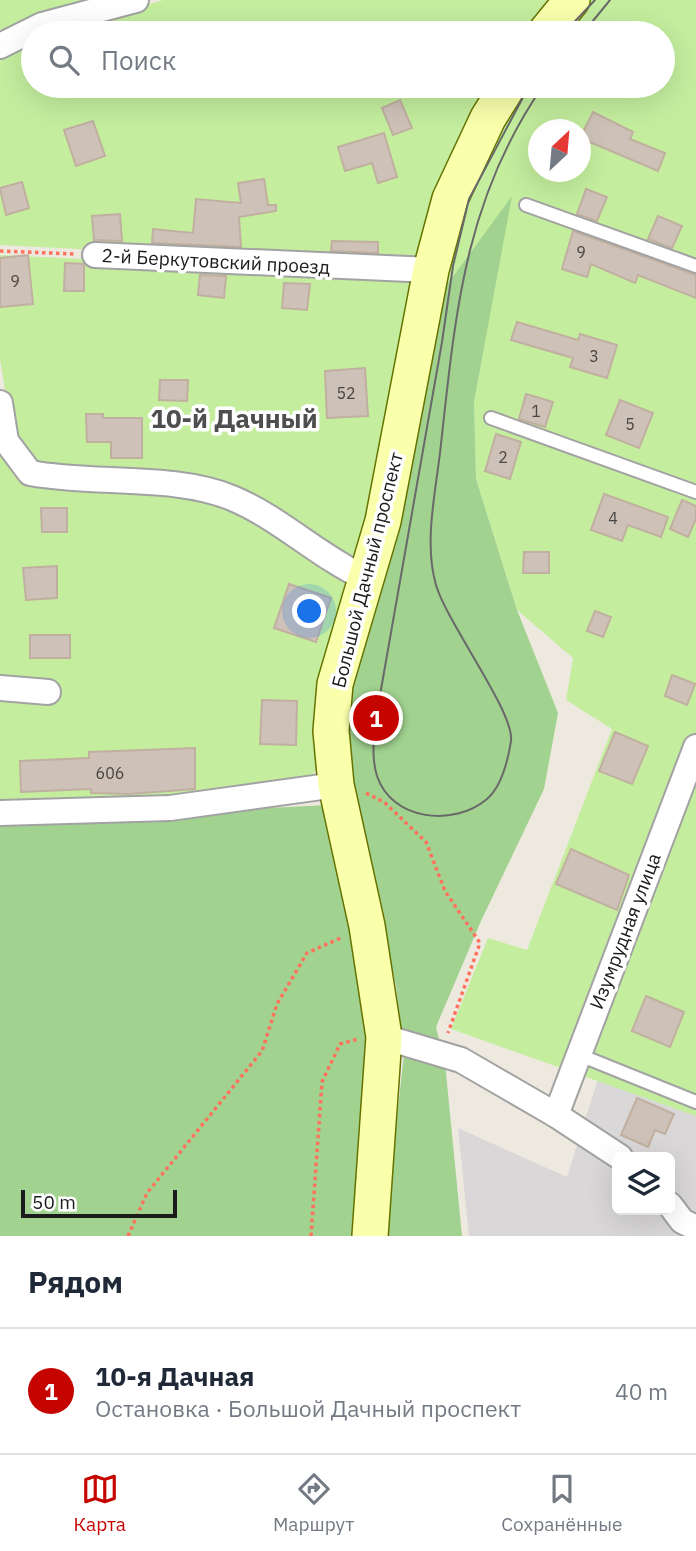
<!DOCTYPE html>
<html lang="ru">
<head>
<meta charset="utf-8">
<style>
	body { margin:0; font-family:"IBM Plex Sans",sans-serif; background:#f2f2f3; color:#1f2937 }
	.controls { position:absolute; right:21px; bottom:21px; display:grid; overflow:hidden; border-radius:10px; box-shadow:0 7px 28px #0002 }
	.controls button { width:63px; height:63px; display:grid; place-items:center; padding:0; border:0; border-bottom:2px solid #e0e1e3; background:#fff; color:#1f2937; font:35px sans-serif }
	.compass { position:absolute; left:528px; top:119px; width:63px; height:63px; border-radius:50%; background:#fff; box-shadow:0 7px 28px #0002; rotate:26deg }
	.scale { position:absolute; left:21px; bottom:18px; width:156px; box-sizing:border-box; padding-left:7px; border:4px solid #1b1b1b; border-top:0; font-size:19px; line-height:24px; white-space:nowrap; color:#1b1b1b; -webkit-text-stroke:5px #fff; paint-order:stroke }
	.you { position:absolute; left:310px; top:612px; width:24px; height:24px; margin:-18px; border:5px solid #fff; border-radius:50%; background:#1a73e8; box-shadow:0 0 0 10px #1a73e833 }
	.badge { display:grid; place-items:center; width:46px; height:46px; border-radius:50%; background:#c50400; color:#fff; font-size:23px; font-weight:700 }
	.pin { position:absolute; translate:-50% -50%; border:4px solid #fff; box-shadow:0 2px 7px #0006 }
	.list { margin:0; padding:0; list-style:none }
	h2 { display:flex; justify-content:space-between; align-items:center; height:91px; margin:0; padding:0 28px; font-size:30px }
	h2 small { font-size:23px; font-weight:400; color:#747a83 }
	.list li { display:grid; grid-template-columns:46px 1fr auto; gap:21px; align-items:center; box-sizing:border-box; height:126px; padding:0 28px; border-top:2px solid #e0e1e3 }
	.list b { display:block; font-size:26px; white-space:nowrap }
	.list p { margin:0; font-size:23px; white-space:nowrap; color:#747a83 }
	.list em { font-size:23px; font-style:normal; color:#747a83 }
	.icon { flex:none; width:38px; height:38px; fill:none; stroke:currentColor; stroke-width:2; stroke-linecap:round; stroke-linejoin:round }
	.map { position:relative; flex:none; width:696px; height:1236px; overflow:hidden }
	.search { position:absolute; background:#fff; box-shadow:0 7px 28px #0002; left:21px; right:21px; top:21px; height:77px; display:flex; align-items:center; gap:18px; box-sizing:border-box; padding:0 24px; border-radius:38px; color:#747a83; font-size:26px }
	.sheet { height:217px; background:#fff }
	nav { display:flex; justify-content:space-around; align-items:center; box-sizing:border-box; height:98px; border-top:2px solid #e0e1e3; background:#fff; font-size:19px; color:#747a83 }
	nav a { display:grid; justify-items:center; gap:4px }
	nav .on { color:#c50400 }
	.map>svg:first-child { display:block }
</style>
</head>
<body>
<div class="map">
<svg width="696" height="1236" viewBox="0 0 696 1236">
	<rect width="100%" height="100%" fill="#eee9df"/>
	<!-- residential -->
	<path fill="#d9d7d7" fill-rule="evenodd" d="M598,1079L696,1116V1236H469L458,1128L567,1177ZM617,1157H670V1210H617Z"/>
	<!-- grass -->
	<g fill="#c4ee9e" fill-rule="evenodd">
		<path d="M0,0H110L0,39Z"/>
		<path d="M163,0H560L534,33H52Z"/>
		<path d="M585,0H696V1116L451,1029L488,938L527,950L612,729L566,700L573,658L517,610L476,479L474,402L511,198L435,301L459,202L517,86H663V33H556ZM538,130H580V172H538Z"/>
		<path d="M33,40V86H498L424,267L0,245V53Z"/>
		<path d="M0,255L421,275L365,552L343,557L235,491L36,465L13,439L0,359Z"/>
		<path d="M0,424L29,481C86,486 172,485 225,502C265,516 319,563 354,589L321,761L314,773L302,782L214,797L0,807Z"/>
	</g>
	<!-- forest -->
	<g fill="#a1d28f">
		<path d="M512,196L474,402L476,479L517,610L558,713L544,789L481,921L436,1027L445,1063L462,1236H384L404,1054L396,986L354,795L344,726L358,637L435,301Z"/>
		<path d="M328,805L368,1026L357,1236H0V822Z"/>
	</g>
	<!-- building -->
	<g fill="#cec2b8" stroke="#c1afa0" stroke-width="2">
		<path d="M400,100L412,128L393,135L382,108Z"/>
		<path d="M593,112L633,132L630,139L665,153L658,171L580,138Z"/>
		<path d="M93,121L105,156L76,166L64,130Z"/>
		<path d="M384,133L397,177L378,183L372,163L345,171L338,147Z"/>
		<path d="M264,179L268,205H276V211L239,217L241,247L152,243L153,229L193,233L196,199L241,203L238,183Z"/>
		<path d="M22,182L29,208L6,215L0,188Z"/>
		<path d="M586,189L607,197L597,221L577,214Z"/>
		<path d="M120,214L122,241L94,240L92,216Z"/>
		<path d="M658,216L682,226L672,248L648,239Z"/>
		<path d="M573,231L696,275V298L638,275L635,283L591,264L587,277L562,269Z"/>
		<path d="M332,241L378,242V253L331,251Z"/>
		<path d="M28,255L33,304L0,307V258Z"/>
		<path d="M65,263L84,264V291H64Z"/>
		<path d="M200,275L226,276L224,298L198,295Z"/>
		<path d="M284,283L310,284L307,310L282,308Z"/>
		<path d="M517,322L578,340L580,334L617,345L607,378L570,367L573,358L511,340Z"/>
		<path d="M365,368L368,416L327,418L325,371Z"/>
		<path d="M160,380H188L187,401L159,400Z"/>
		<path d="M526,394L553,402L545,427L519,419Z"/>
		<path d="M620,400L653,413L639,448L606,435Z"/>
		<path d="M86,414H103V418H142V458H111V442H87Z"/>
		<path d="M496,434L521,442L510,479L485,471Z"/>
		<path d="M604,494L668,517L661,537L628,525L622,541L591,530Z"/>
		<path d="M682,500L696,506V519L688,537L670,529Z"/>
		<path d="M41,508H67V532H42Z"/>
		<path d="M524,552H549V573H523Z"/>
		<path d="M57,566V598L26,600L23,568Z"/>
		<path d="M289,584L331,598L316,642L274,628Z"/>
		<path d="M595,611L611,617L603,637L587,631Z"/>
		<rect x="30" y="635" width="40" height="23"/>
		<path d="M672,675L695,684L687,705L665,696Z"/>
		<path d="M262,700L297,701L296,745L260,744Z"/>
		<path d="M615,732L648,746L632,784L599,771Z"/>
		<path d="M195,748V789L129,794L91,793V789L21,792L20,761L89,758V752Z"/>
		<path d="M571,849L629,875L617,910L556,884Z"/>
		<path d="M646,996L684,1012L670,1047L632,1031Z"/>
		<path d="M637,1098L674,1114L665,1134L655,1130L648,1147L621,1135Z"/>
	</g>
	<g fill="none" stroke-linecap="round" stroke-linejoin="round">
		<defs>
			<g id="service">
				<path d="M526,205L696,266"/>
				<path d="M491,418L696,492"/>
				<path d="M577,1054L696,1102"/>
			</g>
			<g id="minor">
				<path d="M0,46L42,25L136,0"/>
				<path d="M95,255L431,270"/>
				<path d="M0,403L6,441L30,473C92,485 175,474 232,498C280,518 318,556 365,578"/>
				<path d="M0,688L48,692"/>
				<path d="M0,813L170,808L336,785"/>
				<path d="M384,1037L461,1060L556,1115L620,1157"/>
				<path d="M556,1115L696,747"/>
				<path d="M670,1205L682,1221L696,1228"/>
			</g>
			<g id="secondary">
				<path d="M545,33L572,0"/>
				<path d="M370,1236L384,1037L367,926L336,785L331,731L335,684L383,521L431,270L450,199L488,118L508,86"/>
			</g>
		</defs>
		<!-- service casing -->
		<use href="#service" stroke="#a2a2a2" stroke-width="16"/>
		<!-- minor casing -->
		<use href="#minor" stroke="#a2a2a2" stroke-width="28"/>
		<!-- secondary casing -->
		<use href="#secondary" stroke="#657300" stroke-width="38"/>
		<!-- path -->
		<g stroke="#ff725e" stroke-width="3.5" stroke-dasharray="3.5 3.5" stroke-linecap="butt">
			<path d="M0,251L75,254"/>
			<path d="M366,793L384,802L426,842L445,891L480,943L448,1033"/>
			<path d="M128,1236L147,1193L262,1051L277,1004L307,953L343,937"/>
			<path d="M311,1236L322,1082L340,1044L358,1039"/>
		</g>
		<!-- service -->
		<use href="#service" stroke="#fff" stroke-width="12"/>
		<!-- minor -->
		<use href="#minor" stroke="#fff" stroke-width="24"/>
		<!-- secondary -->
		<use href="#secondary" stroke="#f9ffab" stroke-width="35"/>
		<!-- tram -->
		<g stroke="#696969" stroke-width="2">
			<path d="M564,33L595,0"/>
			<path d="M583,33L610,0"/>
			<path d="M529,86L469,199L453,266L442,342L376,718C374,737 371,757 377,776C392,821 454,827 487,799C502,786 508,760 511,741C515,713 447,623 436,585C424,544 435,495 440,453C455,319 463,201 543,86"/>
		</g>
	</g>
	<g text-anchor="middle" stroke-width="7" stroke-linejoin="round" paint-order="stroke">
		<!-- number labels -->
		<g font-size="16" fill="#484542">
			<text x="581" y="258">9</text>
			<text x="15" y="287">9</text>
			<text x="594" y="362">3</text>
			<text x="346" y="399">52</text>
			<text x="536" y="417">1</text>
			<text x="630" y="430">5</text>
			<text x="503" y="463">2</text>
			<text x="613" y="524">4</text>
			<text x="110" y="779">606</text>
		</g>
		<!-- street labels -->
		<g font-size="19" fill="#1b1b1b" stroke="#fff">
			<text transform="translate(216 261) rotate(3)" y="7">2-й Беркутовский проезд</text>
			<text transform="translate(367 570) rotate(-76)" y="7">Большой Дачный проспект</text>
			<text transform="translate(625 931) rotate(-69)" y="7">Изумрудная улица</text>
		</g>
		<!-- district labels -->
		<g font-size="26" font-weight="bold" fill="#4e4e4e" stroke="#fff">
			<text x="234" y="428">10-й Дачный</text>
		</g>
	</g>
</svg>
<div class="controls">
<button><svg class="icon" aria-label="layers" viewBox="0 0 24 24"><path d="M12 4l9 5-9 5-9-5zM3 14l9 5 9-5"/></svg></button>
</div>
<svg class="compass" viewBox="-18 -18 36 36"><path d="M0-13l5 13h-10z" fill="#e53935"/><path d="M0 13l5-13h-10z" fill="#747a83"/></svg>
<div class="scale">50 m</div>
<div class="you"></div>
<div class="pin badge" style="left:376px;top:718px">1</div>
<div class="search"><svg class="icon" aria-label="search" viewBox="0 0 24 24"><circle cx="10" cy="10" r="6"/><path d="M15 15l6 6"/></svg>Поиск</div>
</div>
<section class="sheet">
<h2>Рядом<small></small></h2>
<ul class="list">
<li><span class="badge">1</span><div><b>10-я Дачная</b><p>Остановка · Большой Дачный проспект</p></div><em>40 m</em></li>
</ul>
</section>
<nav>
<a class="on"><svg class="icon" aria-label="map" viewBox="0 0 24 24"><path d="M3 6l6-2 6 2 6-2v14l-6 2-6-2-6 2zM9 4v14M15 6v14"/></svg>Карта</a>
<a><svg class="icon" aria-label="directions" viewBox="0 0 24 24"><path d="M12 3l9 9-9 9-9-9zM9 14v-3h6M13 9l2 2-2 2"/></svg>Маршрут</a>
<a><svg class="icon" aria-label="saved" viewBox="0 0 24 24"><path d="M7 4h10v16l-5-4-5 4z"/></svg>Сохранённые</a>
</nav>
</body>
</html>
